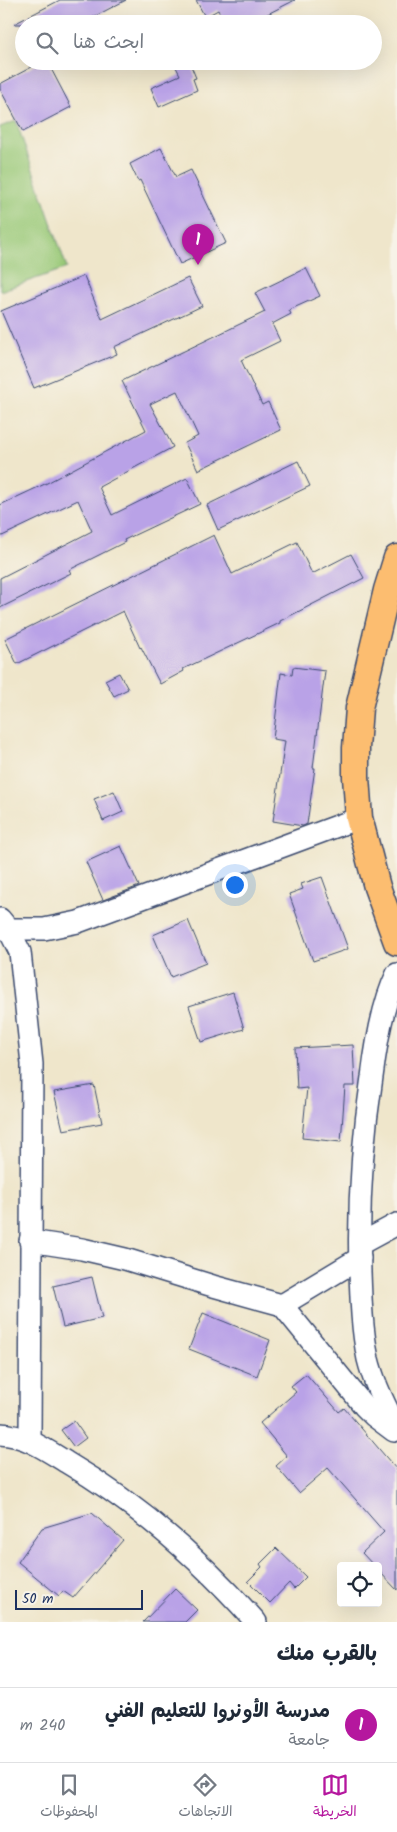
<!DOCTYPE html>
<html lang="ar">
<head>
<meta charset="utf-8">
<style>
	body { margin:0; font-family:Kalam,"Playpen Sans Arabic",sans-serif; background:#f2f2f3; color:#1f2937; direction:rtl }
	.controls { position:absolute; right:15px; bottom:15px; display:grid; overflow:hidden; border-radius:5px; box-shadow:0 5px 20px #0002 }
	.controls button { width:45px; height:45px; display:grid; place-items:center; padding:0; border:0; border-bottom:1px solid #e0e1e3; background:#fff; color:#1f2937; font:25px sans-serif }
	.scale { position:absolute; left:15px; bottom:12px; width:128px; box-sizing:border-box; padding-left:5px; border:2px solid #1b2f5e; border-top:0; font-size:14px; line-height:18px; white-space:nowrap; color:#1b2f5e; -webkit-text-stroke:4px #f7f3e8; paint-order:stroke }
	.you { position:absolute; left:234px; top:884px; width:18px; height:18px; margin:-12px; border:4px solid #fff; border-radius:50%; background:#1a73e8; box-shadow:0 0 0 8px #1a73e833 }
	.badge { display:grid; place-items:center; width:32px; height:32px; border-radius:50%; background:#b5179e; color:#fff; font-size:16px; font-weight:700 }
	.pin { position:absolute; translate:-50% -41px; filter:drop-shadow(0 1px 2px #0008) }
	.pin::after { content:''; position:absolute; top:26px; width:18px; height:15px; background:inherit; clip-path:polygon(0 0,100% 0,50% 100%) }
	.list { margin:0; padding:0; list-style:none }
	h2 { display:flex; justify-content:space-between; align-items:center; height:65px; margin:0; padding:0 20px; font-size:21px }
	h2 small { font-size:16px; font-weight:400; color:#747a83 }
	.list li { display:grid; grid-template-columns:32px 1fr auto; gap:15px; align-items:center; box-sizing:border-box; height:75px; padding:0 20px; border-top:1px solid #e0e1e3 }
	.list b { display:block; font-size:19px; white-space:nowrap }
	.list p { margin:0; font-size:16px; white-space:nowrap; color:#747a83 }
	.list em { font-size:16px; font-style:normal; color:#747a83 }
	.icon { flex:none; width:28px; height:28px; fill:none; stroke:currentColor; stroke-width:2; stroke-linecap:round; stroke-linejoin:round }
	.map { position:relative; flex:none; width:397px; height:1622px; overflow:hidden; direction:ltr }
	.search { position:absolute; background:#fff; box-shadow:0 5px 20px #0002; left:15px; right:15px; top:15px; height:55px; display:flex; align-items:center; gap:12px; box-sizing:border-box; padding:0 18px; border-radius:28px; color:#747a83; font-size:19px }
	.sheet { height:140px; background:#fff }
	nav { display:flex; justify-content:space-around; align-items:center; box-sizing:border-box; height:70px; border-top:1px solid #e0e1e3; background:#fff; font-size:14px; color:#747a83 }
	nav a { display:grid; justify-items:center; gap:2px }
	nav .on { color:#b5179e }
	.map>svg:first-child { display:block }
</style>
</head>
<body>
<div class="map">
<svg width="397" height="1622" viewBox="0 0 397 1622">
	<rect width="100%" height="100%" fill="#f7f3e8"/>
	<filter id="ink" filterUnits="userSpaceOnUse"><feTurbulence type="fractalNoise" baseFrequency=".02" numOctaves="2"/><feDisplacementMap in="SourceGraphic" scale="10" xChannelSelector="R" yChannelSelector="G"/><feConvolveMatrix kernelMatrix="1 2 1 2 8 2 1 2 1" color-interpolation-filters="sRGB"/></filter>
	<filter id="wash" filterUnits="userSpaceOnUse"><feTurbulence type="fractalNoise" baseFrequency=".0096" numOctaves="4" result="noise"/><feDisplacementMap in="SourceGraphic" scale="20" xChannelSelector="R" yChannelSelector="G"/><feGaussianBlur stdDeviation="1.12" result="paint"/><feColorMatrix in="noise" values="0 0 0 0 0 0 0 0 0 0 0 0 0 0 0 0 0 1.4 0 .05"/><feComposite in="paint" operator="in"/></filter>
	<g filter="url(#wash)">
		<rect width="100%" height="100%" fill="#efe6cb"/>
		<!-- green -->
		<path fill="#9ac978" stroke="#5a7c6b" d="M16,121L67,268L0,291V127Z"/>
		<g id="blocks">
			<!-- building -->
			<g fill="#b9a2e7">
				<path d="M60,0H126L80,24H14Z"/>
				<path d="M196,0H295L248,24H225L218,10L205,17Z"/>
				<path d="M43,61H47L71,107L23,132L0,89V84Z"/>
				<path d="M173,61H189L196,78L193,79L197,90L159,107L151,88L180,75Z"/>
				<path d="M161,148L176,177L191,170L226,243L180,264L140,180L138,181L130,164Z"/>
				<path d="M306,268L320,296L289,310L291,314L272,324L280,341L241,360L262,405L268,402L281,430L198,470L185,443L198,436L177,391L150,404L173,447L99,487L112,515L187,478L200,504L124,540L125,542L69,570L71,573L0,608V578L92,531L78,500L0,537V505L47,483L146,430L122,381L265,312L255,293Z"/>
				<path d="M84,276L102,319L188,278L202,306L114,347L117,354L34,388L1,311Z"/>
				<path d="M298,461L310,486L218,530L207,505Z"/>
				<path d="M214,535L232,574L297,542L312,574L351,554L364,578L280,621V623L183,669L184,671L160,684L141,647L140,648L123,611L17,664L5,639Z"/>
				<path d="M293,667L325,671L313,768H315L307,824L303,826L273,821L285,741L273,739L281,673L292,675Z"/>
				<path d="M119,673L128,689L114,696L105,680Z"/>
				<path d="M114,791L123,812L103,821L94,799Z"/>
				<path d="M121,846L139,886L103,900L86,862Z"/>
				<path d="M322,877L348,949L313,961L289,894L303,889L301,884Z"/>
				<path d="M188,920L206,963L171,977L153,935Z"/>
				<path d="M233,992L244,1029L201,1042L189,1006Z"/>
				<path d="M353,1045L355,1086H345L341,1142L302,1138L307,1088L297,1089L295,1048Z"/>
				<path d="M94,1085L102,1123L63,1130L54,1092Z"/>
				<path d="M92,1277L102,1318L63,1327L53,1286Z"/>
				<path d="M203,1313L270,1340L257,1376L189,1349Z"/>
				<path d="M306,1374L339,1412L344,1408L397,1470V1590L378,1570V1566H374L362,1553L384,1532L328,1468L299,1493L276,1466L287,1456L260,1423L296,1392L291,1386Z"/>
				<path d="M74,1421L86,1438L74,1447L61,1430Z"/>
				<path d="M92,1513L123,1540L73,1598L63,1591L59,1596L18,1562L42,1528Z"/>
				<path d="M276,1548L306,1577L294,1589L289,1583L270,1603L248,1581L262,1567L260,1564Z"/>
				<path d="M175,1589L197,1610L185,1622H143Z"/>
			</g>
		</g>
	</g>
	<g filter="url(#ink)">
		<use href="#blocks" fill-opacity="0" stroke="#3b4a6e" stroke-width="1"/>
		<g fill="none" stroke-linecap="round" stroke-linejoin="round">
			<defs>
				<g id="minor">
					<path d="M0,919L9,930L20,952L32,1064L30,1440"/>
					<path d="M0,929H44L78,922L359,818"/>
					<path d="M397,974C383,1002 376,1045 372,1077C362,1142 358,1207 360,1272C361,1302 362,1330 368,1359C374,1384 385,1406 397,1428"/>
					<path d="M30,1241L82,1249L125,1259L213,1286L282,1305L360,1258"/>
					<path d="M360,1244L397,1224"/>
					<path d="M282,1305L364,1406L374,1416L394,1431"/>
					<path d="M0,1434C25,1435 45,1449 66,1462C138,1504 201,1560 256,1622"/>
				</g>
				<path id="major" d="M397,558L387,590L359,708L356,748V777L359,818L377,887L397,942"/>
			</defs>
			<!-- minor casing -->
			<use href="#minor" stroke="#3b4a6e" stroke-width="24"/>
			<!-- major casing -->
			<use href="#major" stroke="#3b4a6e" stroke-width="29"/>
			<!-- minor -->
			<use href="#minor" stroke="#fff" stroke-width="21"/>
			<!-- major -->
			<use href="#major" stroke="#fcbd6f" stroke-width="26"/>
		</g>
	</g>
</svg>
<div class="controls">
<button><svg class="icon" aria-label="locate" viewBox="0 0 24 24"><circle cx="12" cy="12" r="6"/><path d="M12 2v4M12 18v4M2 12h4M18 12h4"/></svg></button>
</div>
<div class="scale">50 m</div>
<div class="you"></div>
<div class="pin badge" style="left:198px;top:265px">1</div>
<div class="search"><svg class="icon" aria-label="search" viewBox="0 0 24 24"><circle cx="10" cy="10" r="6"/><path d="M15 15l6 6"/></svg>ابحث هنا</div>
</div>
<section class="sheet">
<h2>بالقرب منك<small></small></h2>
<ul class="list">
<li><span class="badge">1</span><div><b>مدرسة الأونروا للتعليم الفني</b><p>جامعة</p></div><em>240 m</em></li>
</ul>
</section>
<nav>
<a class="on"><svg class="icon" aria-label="map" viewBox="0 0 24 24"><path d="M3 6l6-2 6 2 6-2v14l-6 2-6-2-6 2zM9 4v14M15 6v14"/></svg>الخريطة</a>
<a><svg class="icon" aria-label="directions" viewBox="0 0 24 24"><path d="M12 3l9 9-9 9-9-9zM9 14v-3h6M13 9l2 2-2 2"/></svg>الاتجاهات</a>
<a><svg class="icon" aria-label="saved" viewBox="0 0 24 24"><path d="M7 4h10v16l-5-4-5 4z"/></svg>المحفوظات</a>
</nav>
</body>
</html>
